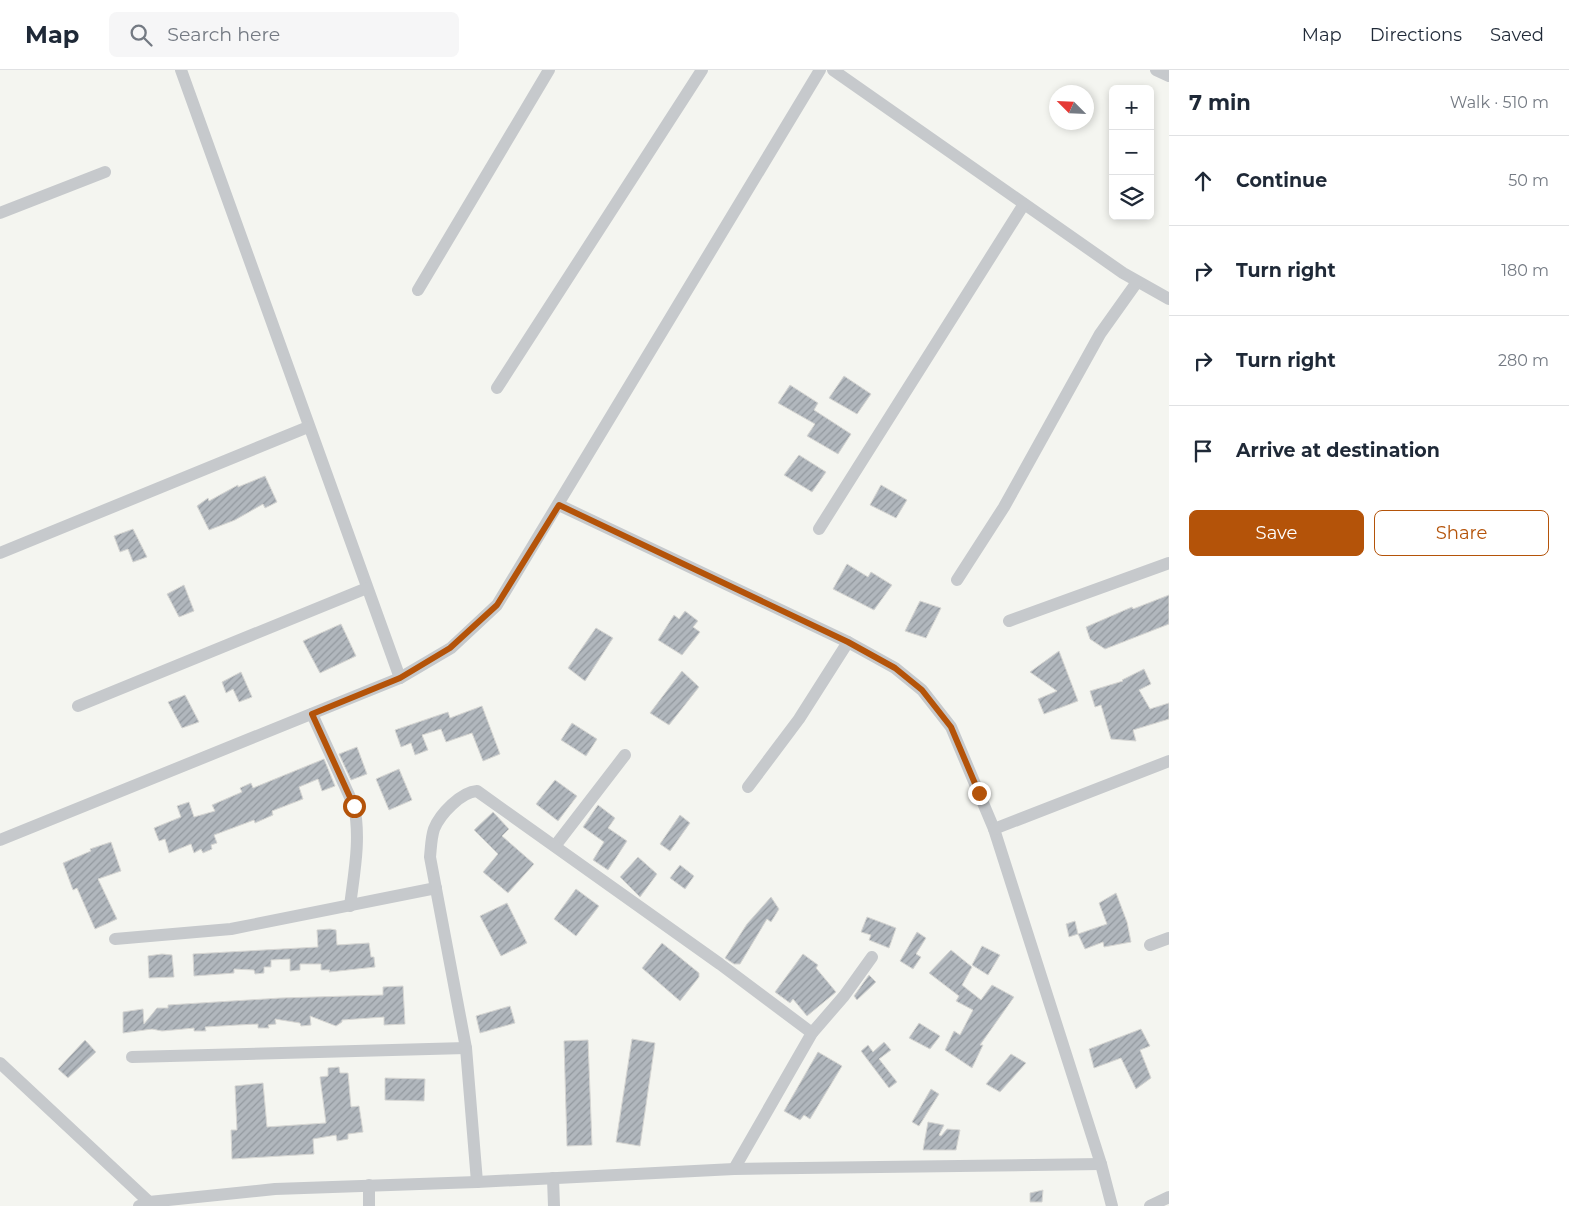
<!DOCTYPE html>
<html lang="en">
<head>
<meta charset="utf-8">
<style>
	body { margin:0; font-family:Montserrat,sans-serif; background:#f6f6f7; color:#1f2937 }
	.controls { position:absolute; right:15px; top:15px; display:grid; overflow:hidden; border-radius:8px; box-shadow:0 2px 8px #0003 }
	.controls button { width:45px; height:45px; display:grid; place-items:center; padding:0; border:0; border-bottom:1px solid #e0e1e3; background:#fff; color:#1f2937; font:25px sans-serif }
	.compass { position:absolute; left:1049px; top:15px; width:45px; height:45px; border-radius:50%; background:#fff; box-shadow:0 2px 8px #0003; rotate:294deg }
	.stop { position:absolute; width:15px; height:15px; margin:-11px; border:4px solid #b45309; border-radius:50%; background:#fff }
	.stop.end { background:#b45309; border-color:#fff; box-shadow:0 1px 5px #0008 }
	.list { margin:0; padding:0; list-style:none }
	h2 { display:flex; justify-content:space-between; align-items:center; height:65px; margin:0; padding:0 20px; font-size:21px }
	h2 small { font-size:16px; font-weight:400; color:#747a83 }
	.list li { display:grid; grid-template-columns:32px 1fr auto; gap:15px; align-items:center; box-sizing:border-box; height:90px; padding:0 20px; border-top:1px solid #e0e1e3 }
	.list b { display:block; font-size:19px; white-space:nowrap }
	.list em { font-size:16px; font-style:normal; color:#747a83 }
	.actions { display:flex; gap:10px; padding:15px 20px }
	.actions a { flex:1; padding:11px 0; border:1px solid #b45309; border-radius:8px; text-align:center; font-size:18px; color:#b45309 }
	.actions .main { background:#b45309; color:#fff }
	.icon { flex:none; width:28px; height:28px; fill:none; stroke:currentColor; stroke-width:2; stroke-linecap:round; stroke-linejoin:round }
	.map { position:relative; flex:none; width:1169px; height:1136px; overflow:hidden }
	header { display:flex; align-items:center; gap:30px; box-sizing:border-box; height:70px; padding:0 25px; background:#fff; border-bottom:1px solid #e0e1e3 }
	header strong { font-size:24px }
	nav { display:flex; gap:28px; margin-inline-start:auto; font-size:18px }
	.search { width:350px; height:45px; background:#f6f6f7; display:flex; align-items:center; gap:12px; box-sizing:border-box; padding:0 18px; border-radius:8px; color:#747a83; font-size:19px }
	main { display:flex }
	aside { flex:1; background:#fff }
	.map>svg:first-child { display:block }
</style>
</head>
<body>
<header>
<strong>Map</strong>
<div class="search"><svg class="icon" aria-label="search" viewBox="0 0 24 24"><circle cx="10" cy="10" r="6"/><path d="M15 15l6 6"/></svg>Search here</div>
<nav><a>Map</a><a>Directions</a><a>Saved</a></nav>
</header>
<main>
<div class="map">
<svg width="1169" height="1136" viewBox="0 0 1169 1136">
	<defs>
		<pattern id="building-hatch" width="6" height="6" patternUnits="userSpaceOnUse" patternTransform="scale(1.25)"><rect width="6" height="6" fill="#b1b7bd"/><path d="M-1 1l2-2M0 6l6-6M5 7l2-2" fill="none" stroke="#93999f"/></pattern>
	</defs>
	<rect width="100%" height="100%" fill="#f4f5f0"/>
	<!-- building -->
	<g fill="url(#building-hatch)" stroke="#d6d6d3">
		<path d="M844,306L871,324L857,344L829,328Z"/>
		<path d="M790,315L818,333L814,340L851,364L838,384L807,366L815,354L778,333Z"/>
		<path d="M799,385L826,402L812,422L784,405Z"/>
		<path d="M265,406L277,432L265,438L263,434L235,450L209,460L197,436L208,428L209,431L238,415V417Z"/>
		<path d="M881,415L907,430L896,448L870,435Z"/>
		<path d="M133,459L147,487L133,492L128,479L120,482L114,466Z"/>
		<path d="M847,494L868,507L871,502L892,515L874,540L833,519Z"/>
		<path d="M184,515L194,541L179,547L167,524Z"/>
		<path d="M1169,525V554L1105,579L1090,569L1086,557L1132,537L1133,539Z"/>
		<path d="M920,531L941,538L926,568L905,561Z"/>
		<path d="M685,541L698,551L693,557L700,562L682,585L658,570L674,545L679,549Z"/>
		<path d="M341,554L356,586L320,603L303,571Z"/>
		<path d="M596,558L613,568L585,611L568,598Z"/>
		<path d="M1059,581L1078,631L1044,644L1038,629L1057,621L1030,602Z"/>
		<path d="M1144,599L1151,614L1139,620L1150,639L1169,633V649L1133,660L1136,671L1111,669L1101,635L1095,637L1090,621L1123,611L1122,610Z"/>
		<path d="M682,601L699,617L669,655L650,643Z"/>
		<path d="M241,602L252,627L239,632L233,619L226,623L222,612Z"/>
		<path d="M185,625L199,652L182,658L168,632Z"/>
		<path d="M482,636L500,684L483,691L472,663L446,672L441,659L422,665L428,680L415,685L411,673L401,677L395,660L448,642L450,648Z"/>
		<path d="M572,653L597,669L586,686L561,670Z"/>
		<path d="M357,677L367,704L351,710L339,684Z"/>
		<path d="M324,689L335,716L322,721L318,709L299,717L303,729L272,741L273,745L255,753L254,750L214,765L217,773L211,775L212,779L203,783L201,779L194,783L191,774L169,783L165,769L159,771L154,758L181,747L177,736L189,732L194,747L215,741L212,735L242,722L240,718L251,713L253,718Z"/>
		<path d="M399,699L412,730L389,740L376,709Z"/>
		<path d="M555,710L577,726L558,751L536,734Z"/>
		<path d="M598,735L615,748L608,758L627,771L608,800L593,790L604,772L583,757Z"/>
		<path d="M493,742L509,759L502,766L534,794L508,823L483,802L498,784L474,760Z"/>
		<path d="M680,745L690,753L670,781L660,774Z"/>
		<path d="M111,772L121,801L98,809L117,849L95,859L77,818L73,820L63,793L91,781L90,779Z"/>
		<path d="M638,787L657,804L640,827L620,807Z"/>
		<path d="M680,795L694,806L685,819L670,808Z"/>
		<path d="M576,819L599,836L576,866L554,849Z"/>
		<path d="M1116,823L1127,852L1131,872L1104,877L1103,872L1085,879L1078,864L1107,854L1099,833Z"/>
		<path d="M771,827L779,839L771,852L767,849L740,894H734L725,888L747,854Z"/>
		<path d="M507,833L527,873L501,886L480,846Z"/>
		<path d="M867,847L896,858L889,878L869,870L871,865L861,862Z"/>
		<path d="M1075,851L1078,864L1069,867L1066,854Z"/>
		<path d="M330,859L336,860L337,875L369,873L371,887H374L375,897L329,902L330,900H321V894H300V900L290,901V889L271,890V897H264V903L255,904L254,900L234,899V903L194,906L193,884L318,877L317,860Z"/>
		<path d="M917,862L926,868L916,884L921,887L913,899L900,891Z"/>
		<path d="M662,873L699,903V907L680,931L642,898Z"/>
		<path d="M982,876L1000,885L988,905L972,895Z"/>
		<path d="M951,880L972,897L962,915L981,930L992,915L1014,927L980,975H983L972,998L945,980L954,961L960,965L973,940L956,931L959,926L929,903Z"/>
		<path d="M162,884L172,885L174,907L149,908L148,886Z"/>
		<path d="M803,884L818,895L816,898L836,922L807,946L793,929L790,933L775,922Z"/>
		<path d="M869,905L876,912L857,930L854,926Z"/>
		<path d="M403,916L405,954L384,955V947L342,950V952L336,956L310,946L311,955L301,956L300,953L275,949L276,954L268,955L269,958H258V954L237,955L205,957L206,961H194V958L162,961L152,959L123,963V942L143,939L144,954L157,938H168V935L281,928L383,925V917Z"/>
		<path d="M510,936L515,953L480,963L476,946Z"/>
		<path d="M919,953L940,966L930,979L909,968Z"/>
		<path d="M1141,959L1150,976L1140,980L1151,1008L1136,1019L1121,988L1094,998L1089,979Z"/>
		<path d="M632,969L655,973L640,1076L616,1072Z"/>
		<path d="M85,970L96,982L68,1008L58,999Z"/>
		<path d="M588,970L592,1075L567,1076L564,971Z"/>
		<path d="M884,972L891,980L879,989L897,1012L889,1018L861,981L868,975L873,982Z"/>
		<path d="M818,982L842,996L810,1049L804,1045L800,1050L784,1041Z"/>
		<path d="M1011,984L1026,993L1000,1022L986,1014Z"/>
		<path d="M339,997L340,1003H348L351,1037L359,1036L363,1062L348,1064V1069L337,1071L336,1065L313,1069L314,1084L232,1089L231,1060H237L235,1016L263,1013L267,1057L326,1053L320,1007L328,1006V998Z"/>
		<path d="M385,1008L425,1009L424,1031L385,1030Z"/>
		<path d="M931,1019L939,1024L919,1056L912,1052Z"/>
		<path d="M928,1052L944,1055L939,1065L941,1066L947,1059L960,1060L956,1080H923Z"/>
		<path d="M1043,1120L1042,1132H1030V1123Z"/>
	</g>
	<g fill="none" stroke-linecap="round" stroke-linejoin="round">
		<!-- street -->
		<g stroke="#c6c9cc" stroke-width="12">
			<path d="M181,0L400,608"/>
			<path d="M833,0L1123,203L1169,229"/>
			<path d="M1156,0L1169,6"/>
			<path d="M0,143L105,102"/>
			<path d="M418,220L549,0"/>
			<path d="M497,318L702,0"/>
			<path d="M559,435L848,572L895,598L922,620L951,657L994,759L1101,1094L1112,1136"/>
			<path d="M819,459L1024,134"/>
			<path d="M0,483L308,357"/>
			<path d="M957,510L1004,437L1100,264L1137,212"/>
			<path d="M1009,551L1169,493"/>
			<path d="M78,636L367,518"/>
			<path d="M312,644L354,736C361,769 354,803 350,836"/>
			<path d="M748,717L799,649L848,572"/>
			<path d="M994,759L1169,691"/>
			<path d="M0,770L400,608L451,578L497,535L820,0"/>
			<path d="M555,776L625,685"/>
			<path d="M115,869L231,859L436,818"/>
			<path d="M1150,875L1169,868"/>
			<path d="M132,987L466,978"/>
			<path d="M0,993L149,1132"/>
			<path d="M734,1099L812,963L844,926L872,887"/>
			<path d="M553,1108L554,1136"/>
			<path d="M477,1112L466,978L430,787C431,778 431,768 434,759C440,744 461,722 477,721L720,894L812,963"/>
			<path d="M369,1115V1136"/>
			<path d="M139,1136L149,1132L275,1119L477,1112L734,1099L1101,1094"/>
			<path d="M1150,1136L1169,1127"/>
		</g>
	</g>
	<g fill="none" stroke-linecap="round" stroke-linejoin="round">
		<!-- route -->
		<path stroke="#b45309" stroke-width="6" d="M354,736L312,644L400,608L450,578L497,535L559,435L848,572L895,598L922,620L951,657L979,723"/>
	</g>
</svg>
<div class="controls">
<button>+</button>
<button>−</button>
<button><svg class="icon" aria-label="layers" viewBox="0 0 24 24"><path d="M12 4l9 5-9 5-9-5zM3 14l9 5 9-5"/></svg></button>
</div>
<svg class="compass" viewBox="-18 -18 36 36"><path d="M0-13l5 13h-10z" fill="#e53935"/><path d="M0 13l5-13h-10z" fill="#747a83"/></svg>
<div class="stop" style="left:354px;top:736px"></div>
<div class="stop end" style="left:979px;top:723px"></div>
</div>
<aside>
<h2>7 min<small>Walk · 510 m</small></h2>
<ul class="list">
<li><svg class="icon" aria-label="ahead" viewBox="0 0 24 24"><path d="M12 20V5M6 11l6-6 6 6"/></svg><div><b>Continue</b></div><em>50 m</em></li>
<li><svg class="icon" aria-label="right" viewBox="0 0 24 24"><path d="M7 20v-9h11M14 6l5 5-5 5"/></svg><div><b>Turn right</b></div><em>180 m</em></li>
<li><svg class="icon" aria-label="right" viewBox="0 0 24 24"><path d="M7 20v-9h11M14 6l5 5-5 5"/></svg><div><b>Turn right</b></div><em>280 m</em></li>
<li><svg class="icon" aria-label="arrive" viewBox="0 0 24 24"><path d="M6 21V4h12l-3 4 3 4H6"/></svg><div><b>Arrive at destination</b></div></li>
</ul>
<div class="actions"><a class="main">Save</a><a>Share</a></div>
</aside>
</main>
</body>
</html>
